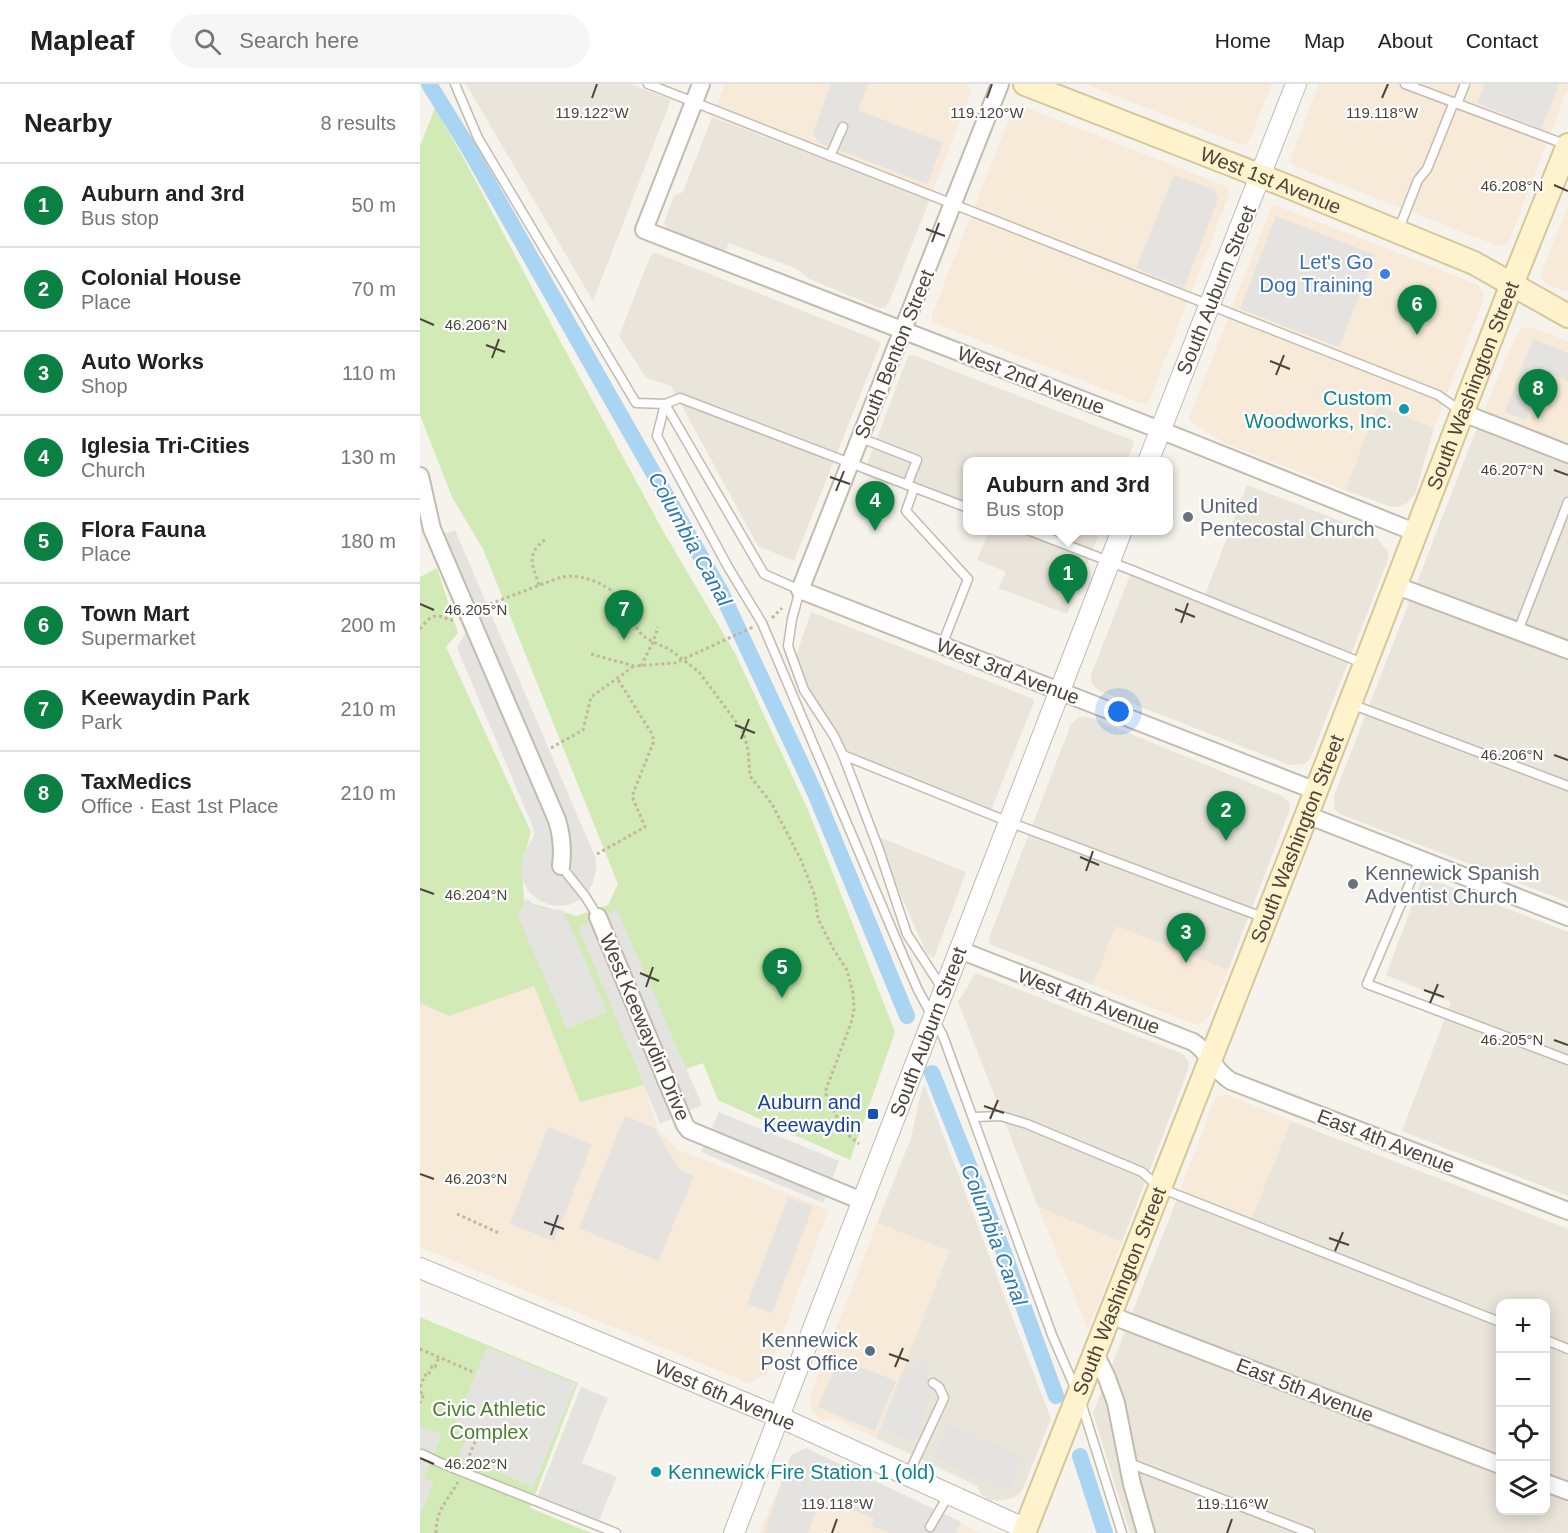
<!DOCTYPE html>
<html lang="en">
<head>
<meta charset="utf-8">
<style>
	body { margin:0; font-family:Arial,sans-serif; background:#f6f6f6; color:#222 }
	.controls { position:absolute; right:18px; bottom:18px; display:grid; overflow:hidden; border-radius:12px; box-shadow:0 3px 15px #0003 }
	.controls button { width:54px; height:54px; display:grid; place-items:center; padding:0; border:0; border-bottom:2px solid #e0e0e0; background:#fff; color:#222; font:30px sans-serif }
	.you { position:absolute; left:699px; top:628px; width:21px; height:21px; margin:-15px; border:4px solid #fff; border-radius:50%; background:#1a73e8; box-shadow:0 0 0 9px #1a73e833 }
	.badge { display:grid; place-items:center; width:39px; height:39px; border-radius:50%; background:#0b8043; color:#fff; font-size:20px; font-weight:700 }
	.pin { position:absolute; translate:-50% -50px; filter:drop-shadow(0 2px 3px #0008) }
	.pin::after { content:''; position:absolute; top:32px; width:21px; height:18px; background:inherit; clip-path:polygon(0 0,100% 0,50% 100%) }
	.popup { position:absolute; left:543px; top:373px; width:210px; height:78px; box-sizing:border-box; display:grid; place-content:center; border-radius:12px; background:#fff; filter:drop-shadow(0 2px 4px #0005); font-size:20px; white-space:nowrap; color:#767676 }
	.popup b { font-size:22px; color:#222 }
	.popup::after { content:''; position:absolute; left:50%; top:100%; margin-left:-12px; border:12px solid transparent; border-top-color:#fff }
	.list { margin:0; padding:0; list-style:none }
	h2 { display:flex; justify-content:space-between; align-items:center; height:78px; margin:0; padding:0 24px; font-size:26px }
	h2 small { font-size:20px; font-weight:400; color:#767676 }
	.list li { display:grid; grid-template-columns:39px 1fr auto; gap:18px; align-items:center; box-sizing:border-box; height:84px; padding:0 24px; border-top:2px solid #e0e0e0 }
	.list b { display:block; font-size:22px; white-space:nowrap }
	.list p { margin:0; font-size:20px; white-space:nowrap; color:#767676 }
	.list em { font-size:20px; font-style:normal; color:#767676 }
	.icon { flex:none; width:33px; height:33px; fill:none; stroke:currentColor; stroke-width:2; stroke-linecap:round; stroke-linejoin:round }
	.map { position:relative; flex:none; width:1148px; height:1449px; overflow:hidden }
	header { display:flex; align-items:center; gap:36px; box-sizing:border-box; height:84px; padding:0 30px; background:#fff; border-bottom:2px solid #e0e0e0 }
	header strong { font-size:28px }
	nav { display:flex; gap:33px; margin-inline-start:auto; font-size:21px }
	.search { width:420px; height:54px; background:#f6f6f6; display:flex; align-items:center; gap:15px; box-sizing:border-box; padding:0 21px; border-radius:33px; color:#767676; font-size:22px }
	main { display:flex }
	aside { flex:1; background:#fff }
	.map>svg:first-child { display:block }
</style>
</head>
<body>
<header>
<strong>Mapleaf</strong>
<div class="search"><svg class="icon" aria-label="search" viewBox="0 0 24 24"><circle cx="10" cy="10" r="6"/><path d="M15 15l6 6"/></svg>Search here</div>
<nav><a>Home</a><a>Map</a><a>About</a><a>Contact</a></nav>
</header>
<main>
<aside>
<h2>Nearby<small>8 results</small></h2>
<ul class="list">
<li><span class="badge">1</span><div><b>Auburn and 3rd</b><p>Bus stop</p></div><em>50 m</em></li>
<li><span class="badge">2</span><div><b>Colonial House</b><p>Place</p></div><em>70 m</em></li>
<li><span class="badge">3</span><div><b>Auto Works</b><p>Shop</p></div><em>110 m</em></li>
<li><span class="badge">4</span><div><b>Iglesia Tri-Cities</b><p>Church</p></div><em>130 m</em></li>
<li><span class="badge">5</span><div><b>Flora Fauna</b><p>Place</p></div><em>180 m</em></li>
<li><span class="badge">6</span><div><b>Town Mart</b><p>Supermarket</p></div><em>200 m</em></li>
<li><span class="badge">7</span><div><b>Keewaydin Park</b><p>Park</p></div><em>210 m</em></li>
<li><span class="badge">8</span><div><b>TaxMedics</b><p>Office · East 1st Place</p></div><em>210 m</em></li>
</ul>
</aside>
<div class="map">
<svg width="1148" height="1449" viewBox="0 0 1148 1449">
	<rect width="100%" height="100%" fill="#f6f3ec"/>
	<!-- residential -->
	<g fill="#eae5da" fill-rule="evenodd">
		<path d="M46,0H211L251,16L173,217Z"/>
		<path d="M292,33L510,115L469,218L465,223L460,224L389,195L377,185L309,159L304,169L249,147L245,142L244,138L254,112L263,108Z"/>
		<path d="M236,169L459,257L460,261L374,477L338,462L251,302L226,294L199,252L230,173L232,170Z"/>
		<path d="M493,271L712,356L714,360L707,377L548,378L547,429L443,391L488,272Z"/>
		<path d="M958,321L1014,344L995,410L987,419L978,423L969,422L925,406Z"/>
		<path d="M1062,331L1148,364V818L920,730L915,726L914,719V712Z"/>
		<path d="M827,401L954,450L968,468V476L890,675L884,680L869,681L678,606L673,601L671,596V591L710,491L782,519Z"/>
		<path d="M569,447H680L647,530L578,504L586,488L557,476Z"/>
		<path d="M391,528L613,615L614,618L568,734L438,681L409,641L385,601L375,575Z"/>
		<path d="M659,633H666L672,634L862,712L869,718L870,725L808,886L696,842L673,901L572,861L569,858V854L651,640Z"/>
		<path d="M454,751L546,788L514,874L507,870Z"/>
		<path d="M1003,792L1148,848V1112L982,1047L1031,918L966,891Z"/>
		<path d="M555,890H559L763,970L767,975L769,979L768,986L702,1158L618,1123L538,918Z"/>
		<path d="M504,1000L631,1335L602,1407L598,1411L593,1414L576,1417L568,1415L561,1410L557,1402L456,1354L529,1167L457,1139L491,1054L499,1017Z"/>
		<path d="M871,1037L1148,1145V1449H710L673,1329L760,1107L831,1135ZM1080,1220H1126V1426H1080Z"/>
	</g>
	<!-- commercial -->
	<g fill="#f7ead8">
		<path d="M305,0H547L551,8L510,115L292,33Z"/>
		<path d="M665,0H852L829,57L826,61L820,60Z"/>
		<path d="M899,0H1148V4L1089,157L1084,162H1078L874,82L870,78L871,73Z"/>
		<path d="M596,22H602L805,102L809,105V111L729,317L726,320L720,319L515,239L512,235V231L592,27Z"/>
		<path d="M854,121L1012,182L1059,202L1062,207L1064,213L1014,344L958,321L925,406L805,359L771,338L769,334L851,124Z"/>
		<path d="M1148,121V208L1126,200L1122,195V188Z"/>
		<path d="M1105,243L1112,244L1148,257V364L1062,331L1096,252L1100,246Z"/>
		<path d="M696,842L808,886L789,932L786,936L782,939L775,940L673,901Z"/>
		<path d="M114,901L160,1018L223,1000L239,1047L259,1066L409,1126L347,1290L329,1299L0,1163V919L29,932Z"/>
		<path d="M802,1011H808L871,1037L831,1135L760,1107L794,1017L797,1013Z"/>
		<path d="M618,1123L702,1158L668,1246Z"/>
		<path d="M457,1139L529,1167L456,1354L414,1334L404,1337L398,1333L392,1327L390,1319L391,1310Z"/>
		<path d="M385,1369L561,1449H339L372,1374Z"/>
	</g>
	<!-- green -->
	<g fill="#d2eab5">
		<path d="M15,24L43,73L138,253L242,445L316,571L388,726L475,948L430,1076L298,1016L283,979L213,1004L160,1018L114,902L29,932L0,919V493L17,484L38,549L26,563L111,748L102,780L104,817L157,832L188,821L198,800L63,465L32,413L0,331V62Z"/>
		<path d="M0,1233L158,1299L110,1424L171,1449H0Z"/>
	</g>
	<!-- parking -->
	<g fill="#e5e3e0">
		<path d="M411,0H448L438,26L523,59L507,100L398,58L393,49Z"/>
		<path d="M1065,0H1139L1121,45L1057,19Z"/>
		<path d="M754,91L795,106L798,115L764,204L716,184Z"/>
		<path d="M856,132L955,171L919,263L820,225Z"/>
		<path d="M1113,255L1148,269V297L1125,288L1106,336L1085,328Z"/>
		<path d="M35,446L176,775V786L173,799L168,808L159,816L149,821L134,822L120,817L109,808L101,794V781L103,770L114,752L113,743L37,564L45,549L6,456Z"/>
		<path d="M107,815L119,824L143,826L187,928L147,945L97,830Z"/>
		<path d="M197,825L282,1021L240,1040L158,843Z"/>
		<path d="M299,1028L419,1077L403,1119L281,1068Z"/>
		<path d="M205,1032L234,1044L259,1085L274,1092L238,1177L159,1144Z"/>
		<path d="M128,1043L172,1060L134,1157L90,1140Z"/>
		<path d="M368,1113L393,1123L352,1229L327,1220Z"/>
		<path d="M67,1263L156,1300L113,1403L39,1372L47,1352L33,1345Z"/>
		<path d="M419,1274L476,1297L455,1347L398,1323Z"/>
		<path d="M505,1275L511,1311L494,1356L462,1345L482,1293Z"/>
		<path d="M161,1303L188,1314L162,1379L197,1393L178,1439L117,1414Z"/>
		<path d="M528,1340L603,1373L588,1407L513,1374Z"/>
		<path d="M0,1342L22,1351L4,1393L14,1398L0,1432Z"/>
		<path d="M386,1364L541,1438L536,1449H470L451,1442L454,1434L401,1414L388,1449H344L371,1371Z"/>
	</g>
	<g fill="none" stroke-linecap="round" stroke-linejoin="round">
		<!-- canal -->
		<g stroke="#a9d4f2" stroke-width="16">
			<path d="M9,0L48,63L301,508L395,709L487,932"/>
			<path d="M512,989L584,1169L636,1312"/>
			<path d="M660,1372L685,1449"/>
		</g>
		<defs>
			<g id="service">
				<path d="M35,0L58,54L216,319L245,320L237,352L308,483L342,539L487,881L498,906L523,952L632,1251L656,1306"/>
				<path d="M228,0L1018,311L1042,328"/>
				<path d="M985,0L1147,61"/>
				<path d="M1037,20L1045,0"/>
				<path d="M410,72L423,43"/>
				<path d="M978,147L998,96L1007,85L1034,18"/>
				<path d="M441,354L497,376L487,401"/>
				<path d="M494,404L486,427L548,495L522,561"/>
				<path d="M608,446L714,487L945,580"/>
				<path d="M1098,547L1148,418"/>
				<path d="M931,620L1148,702"/>
				<path d="M423,671L589,738L845,834"/>
				<path d="M1000,775L947,900L1148,976"/>
				<path d="M141,782L165,812L178,833"/>
				<path d="M522,904L487,850L459,766L423,671L414,652L384,606L368,562L372,535L380,506L344,490L245,320L260,314L548,424"/>
				<path d="M554,1033L581,1032L607,1040L722,1088L740,1104L1080,1238"/>
				<path d="M1126,1256L1148,1265"/>
				<path d="M661,1318L702,1449"/>
				<path d="M2,1370L23,1380L196,1449"/>
				<path d="M709,1379L890,1449"/>
				<path d="M488,1391L524,1314L519,1303L513,1299"/>
				<path d="M510,1443L529,1410"/>
			</g>
			<g id="minor">
				<path d="M281,0L224,146L740,346L997,449"/>
				<path d="M580,0L380,506L896,707"/>
				<path d="M1043,329L1148,370"/>
				<path d="M0,392L12,445L137,736C142,752 143,766 141,782"/>
				<path d="M977,502L1148,566"/>
				<path d="M887,731L1148,833"/>
				<path d="M178,833L265,1041L269,1046L442,1117"/>
				<path d="M540,866L773,958C789,968 794,987 811,997L1148,1127"/>
				<path d="M690,1231L1080,1381"/>
				<path d="M675,1269L687,1294L696,1319L712,1400L726,1449"/>
				<path d="M1126,1399L1148,1407"/>
			</g>
			<g id="tertiary">
				<path d="M728,378L876,0"/>
				<path d="M0,1184L359,1333L606,1445"/>
				<path d="M314,1449L702,446"/>
			</g>
			<g id="secondary">
				<path id="s1" d="M605,0L864,101L1054,179L1148,232"/>
				<path id="s2" d="M604,1449L896,707L1092,200L1148,61"/>
			</g>
		</defs>
		<!-- service casing -->
		<use href="#service" stroke="#c2bbae" stroke-width="11"/>
		<!-- minor casing -->
		<use href="#minor" stroke="#c2bbae" stroke-width="20"/>
		<!-- tertiary casing -->
		<use href="#tertiary" stroke="#c2bbae" stroke-width="22"/>
		<!-- secondary casing -->
		<use href="#secondary" stroke="#d6c79b" stroke-width="26"/>
		<!-- path -->
		<g stroke="#c4b79f" stroke-width="3" stroke-dasharray="3 3" stroke-linecap="butt">
			<path d="M119,501C112,478 105,471 127,454"/>
			<path d="M70,520L141,493L152,492L165,494L177,498L191,506L199,515L218,546L223,552L233,558L249,565L279,588L323,647L328,666L330,692L352,720L381,776L395,812L398,835L414,866L427,886L433,909L434,925L431,939L405,1008L414,1028L425,1048L439,1060"/>
			<path d="M352,534L362,524"/>
			<path d="M0,545C4,540 11,531 17,532C23,532 27,536 33,536"/>
			<path d="M171,570L214,582L255,579L333,543"/>
			<path d="M221,582L233,558L238,543"/>
			<path d="M131,664L163,646L171,613L214,582"/>
			<path d="M177,770L225,743L212,712L234,657L232,650L197,594"/>
			<path d="M37,1130L79,1149"/>
			<path d="M0,1265L53,1288"/>
			<path d="M0,1303L5,1291L8,1292L12,1282L15,1283L19,1273"/>
			<path d="M0,1308L4,1310L0,1319"/>
			<path d="M47,1377L58,1351"/>
			<path d="M16,1449C16,1425 27,1418 38,1398"/>
		</g>
		<!-- service -->
		<use href="#service" stroke="#fff" stroke-width="8"/>
		<!-- minor -->
		<use href="#minor" stroke="#fff" stroke-width="16"/>
		<!-- tertiary -->
		<use href="#tertiary" stroke="#fff" stroke-width="20"/>
		<!-- secondary -->
		<use href="#secondary" stroke="#fff3cd" stroke-width="22"/>
	</g>
	<!-- ticks -->
	<path fill="none" stroke="#4b4439" stroke-width="2" d="M172,14L177,0M567,14L572,0M962,14L968,0M1134,101L1148,107M506,145L525,152M512,158L519,139M0,235L14,241M66,261L85,268M72,274L79,255M850,277L870,285M856,291L864,271M1134,386L1148,391M410,393L430,400M416,407L424,387M0,520L14,526M755,525L775,533M761,539L768,519M315,641L335,649M321,655L329,635M1134,671L1148,676M660,773L679,781M666,787L673,767M0,805L14,810M220,889L239,897M226,903L233,883M1004,906L1024,913M1010,919L1018,900M1134,956L1148,961M564,1022L584,1029M570,1035L578,1016M0,1090L14,1095M124,1138L144,1145M131,1151L138,1131M909,1154L929,1161M915,1167L923,1148M469,1270L489,1277M475,1283L483,1264M0,1374L14,1380M412,1449L417,1435M807,1449L812,1435"/>
	<!-- markers -->
	<circle fill="#3f7fe0" stroke="#fff" stroke-width="2" cx="965" cy="190" r="6"/>
	<g fill="#0f9aa8" stroke="#fff" stroke-width="2">
		<circle cx="984" cy="325" r="6"/>
		<circle cx="236" cy="1388" r="6"/>
	</g>
	<g fill="#6b7280" stroke="#fff" stroke-width="2">
		<circle cx="768" cy="433" r="6"/>
		<circle cx="933" cy="800" r="6"/>
	</g>
	<rect fill="#1a4fb4" stroke="#fff" stroke-width="2" x="447" y="1024" width="12" height="12" rx="3"/>
	<circle fill="#5c6f8a" stroke="#fff" stroke-width="2" cx="450" cy="1267" r="6"/>
	<g text-anchor="middle" stroke-width="4.5" stroke-linejoin="round" paint-order="stroke">
		<!-- street labels -->
		<g font-size="20" fill="#4b4439" stroke="#fff">
			<text dy="7" stroke="none"><textPath href="#s1" startOffset="264">West 1st Avenue</textPath></text>
			<text transform="translate(796 206) rotate(-68)" y="7">South Auburn Street</text>
			<text transform="translate(474 270) rotate(-68)" y="7">South Benton Street</text>
			<text transform="translate(611 296) rotate(21)" y="7">West 2nd Avenue</text>
			<text dy="7" stroke="none"><textPath href="#s2" startOffset="1232">South Washington Street</textPath></text>
			<text transform="translate(588 587) rotate(21)" y="7">West 3rd Avenue</text>
			<text dy="7" stroke="none"><textPath href="#s2" startOffset="746">South Washington Street</textPath></text>
			<text transform="translate(669 917) rotate(21)" y="7">West 4th Avenue</text>
			<text transform="translate(225 943) rotate(67)" y="7">West Keewaydin Drive</text>
			<text transform="translate(508 948) rotate(-69)" y="7">South Auburn Street</text>
			<text transform="translate(966 1057) rotate(21)" y="7">East 4th Avenue</text>
			<text dy="7" stroke="none"><textPath href="#s2" startOffset="260">South Washington Street</textPath></text>
			<text transform="translate(885 1306) rotate(21)" y="7">East 5th Avenue</text>
			<text transform="translate(305 1311) rotate(23)" y="7">West 6th Avenue</text>
		</g>
		<!-- shop labels -->
		<g font-size="20" fill="#366cbe" stroke="#fff" text-anchor="end">
			<text x="953" y="185">Let's Go<tspan x="953" dy="23">Dog Training</tspan></text>
		</g>
		<!-- culture labels -->
		<g font-size="20" fill="#0d838f" stroke="#fff" text-anchor="end">
			<text x="972" y="321">Custom<tspan x="972" dy="23">Woodworks, Inc.</tspan></text>
			<text x="248" y="1395" text-anchor="start">Kennewick Fire Station 1 (old)</text>
		</g>
		<!-- worship labels -->
		<g font-size="20" fill="#5b616d" stroke="#fff" text-anchor="start">
			<text x="780" y="429">United<tspan x="780" dy="23">Pentecostal Church</tspan></text>
			<text x="945" y="796">Kennewick Spanish<tspan x="945" dy="23">Adventist Church</tspan></text>
		</g>
		<!-- transit labels -->
		<g font-size="20" fill="#164399" stroke="#fff" text-anchor="end">
			<text x="441" y="1025">Auburn and<tspan x="441" dy="23">Keewaydin</tspan></text>
		</g>
		<!-- service labels -->
		<g font-size="20" fill="#4e5e75" stroke="#fff" text-anchor="end">
			<text x="438" y="1263">Kennewick<tspan x="438" dy="23">Post Office</tspan></text>
		</g>
		<!-- park labels -->
		<g font-size="20" fill="#4a7f2a" stroke="#fff">
			<text x="69" y="1332">Civic Athletic<tspan x="69" dy="23">Complex</tspan></text>
		</g>
		<!-- water labels -->
		<g font-size="21" font-style="italic" fill="#2e7ab2" stroke="#fff">
			<text transform="translate(270 455) rotate(61)" y="7">Columbia Canal</text>
			<text transform="translate(574 1151) rotate(69)" y="7">Columbia Canal</text>
		</g>
	</g>
	<g font-size="15" text-anchor="middle" fill="#4b4439" stroke="#fff" stroke-width="4.5" stroke-linejoin="round" paint-order="stroke">
		<text x="172" y="34">119.122°W</text>
		<text x="567" y="34">119.120°W</text>
		<text x="962" y="34">119.118°W</text>
		<text x="1092" y="107">46.208°N</text>
		<text x="56" y="246">46.206°N</text>
		<text x="1092" y="391">46.207°N</text>
		<text x="56" y="531">46.205°N</text>
		<text x="1092" y="676">46.206°N</text>
		<text x="56" y="816">46.204°N</text>
		<text x="1092" y="961">46.205°N</text>
		<text x="56" y="1100">46.203°N</text>
		<text x="56" y="1385">46.202°N</text>
		<text x="417" y="1425">119.118°W</text>
		<text x="812" y="1425">119.116°W</text>
	</g>
</svg>
<div class="controls">
<button>+</button>
<button>−</button>
<button><svg class="icon" aria-label="locate" viewBox="0 0 24 24"><circle cx="12" cy="12" r="6"/><path d="M12 2v4M12 18v4M2 12h4M18 12h4"/></svg></button>
<button><svg class="icon" aria-label="layers" viewBox="0 0 24 24"><path d="M12 4l9 5-9 5-9-5zM3 14l9 5 9-5"/></svg></button>
</div>
<div class="you"></div>
<div class="pin badge" style="left:648px;top:520px">1</div>
<div class="popup"><b>Auburn and 3rd</b>Bus stop</div>
<div class="pin badge" style="left:806px;top:757px">2</div>
<div class="pin badge" style="left:766px;top:879px">3</div>
<div class="pin badge" style="left:455px;top:447px">4</div>
<div class="pin badge" style="left:362px;top:914px">5</div>
<div class="pin badge" style="left:997px;top:251px">6</div>
<div class="pin badge" style="left:204px;top:556px">7</div>
<div class="pin badge" style="left:1118px;top:335px">8</div>
</div>
</main>
</body>
</html>
